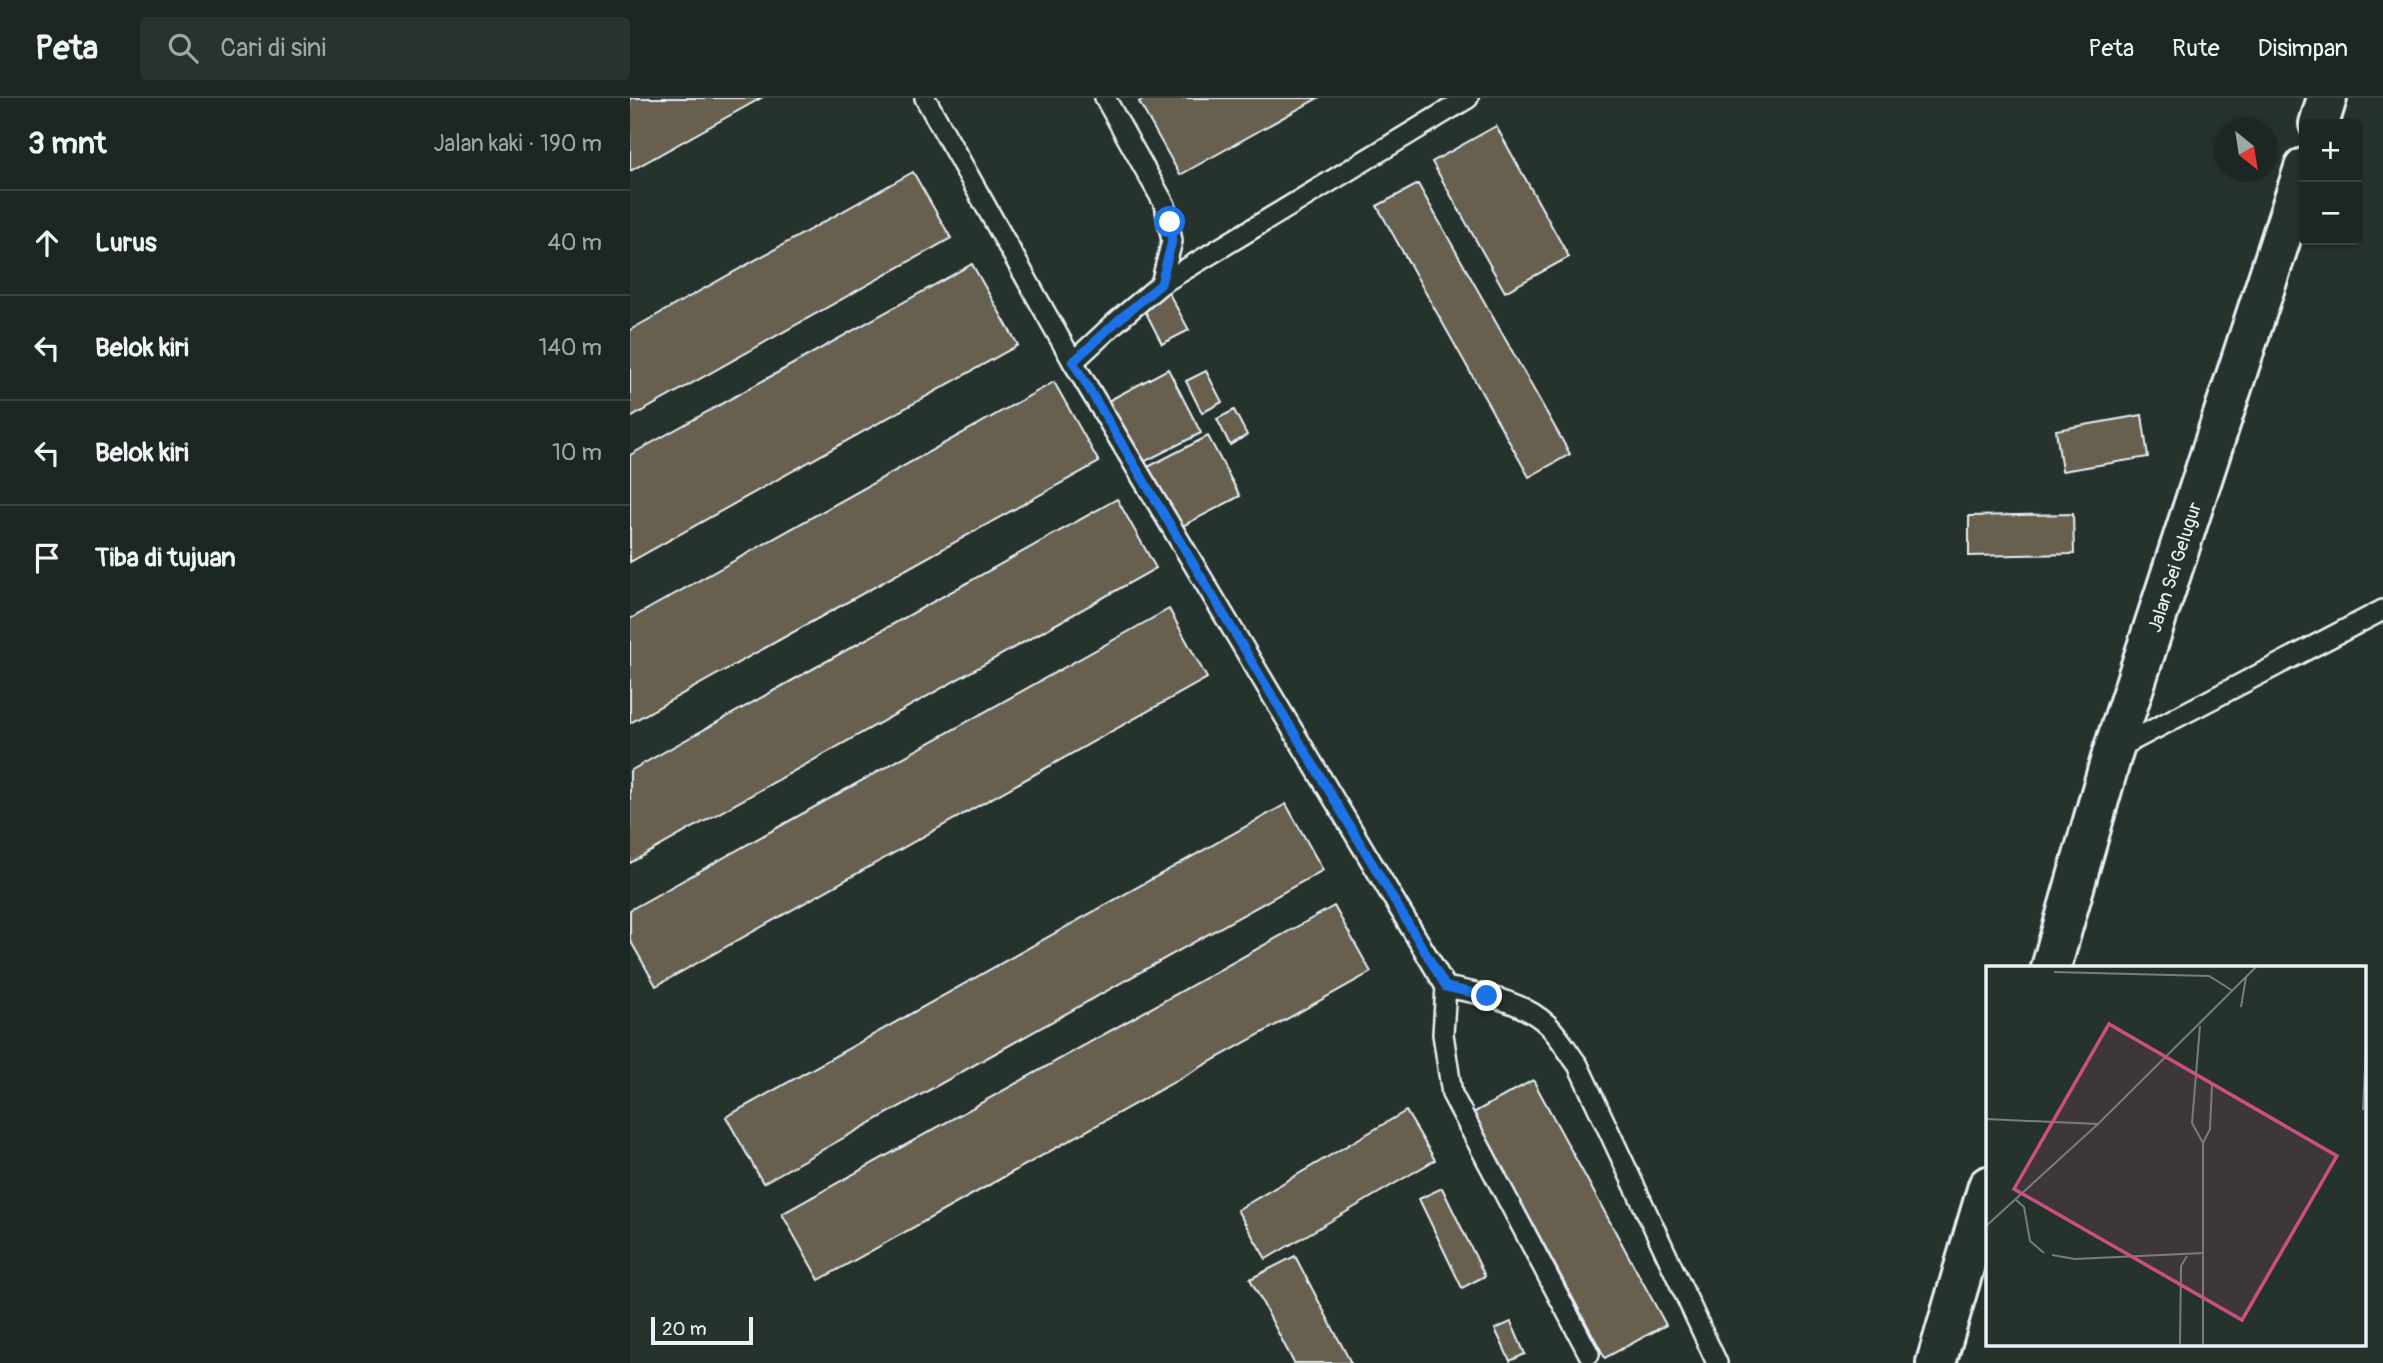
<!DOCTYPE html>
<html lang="id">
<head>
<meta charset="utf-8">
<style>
	body { margin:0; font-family:Pangolin,sans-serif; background:#29322f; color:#f1f3f6 }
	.controls { position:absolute; right:21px; top:21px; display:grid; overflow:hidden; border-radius:7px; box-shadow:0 2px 5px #0004 }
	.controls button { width:63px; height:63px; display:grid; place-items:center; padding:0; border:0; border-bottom:2px solid #3a4340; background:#1c2622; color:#f1f3f6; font:35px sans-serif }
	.compass { position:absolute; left:1585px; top:21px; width:63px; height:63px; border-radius:50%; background:#1c2622; box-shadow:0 2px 5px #0004; rotate:150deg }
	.scale { position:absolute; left:21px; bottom:18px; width:102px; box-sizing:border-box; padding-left:7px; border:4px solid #e8f1f8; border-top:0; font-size:19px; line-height:24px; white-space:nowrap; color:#e8f1f8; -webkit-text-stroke:5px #26332d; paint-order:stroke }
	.stop { position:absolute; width:21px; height:21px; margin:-16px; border:5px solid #1a73e8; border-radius:50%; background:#fff }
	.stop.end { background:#1a73e8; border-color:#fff; box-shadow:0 2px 7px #0008 }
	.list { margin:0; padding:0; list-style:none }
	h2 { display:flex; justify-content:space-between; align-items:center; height:91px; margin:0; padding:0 28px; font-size:30px }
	h2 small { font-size:23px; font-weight:400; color:#a0a5a5 }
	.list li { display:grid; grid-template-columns:46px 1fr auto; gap:21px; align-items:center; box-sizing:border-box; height:105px; padding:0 28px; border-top:2px solid #3a4340 }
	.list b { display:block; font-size:26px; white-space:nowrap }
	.list em { font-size:23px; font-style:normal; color:#a0a5a5 }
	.icon { flex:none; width:38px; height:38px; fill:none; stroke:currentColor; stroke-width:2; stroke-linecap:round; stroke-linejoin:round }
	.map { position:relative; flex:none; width:1753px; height:1265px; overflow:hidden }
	header { display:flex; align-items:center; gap:42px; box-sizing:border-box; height:98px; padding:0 35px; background:#1c2622; border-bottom:2px solid #3a4340 }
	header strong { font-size:33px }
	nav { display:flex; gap:38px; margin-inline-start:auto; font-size:24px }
	.search { width:490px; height:63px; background:#29322f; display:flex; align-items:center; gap:18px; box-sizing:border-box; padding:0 24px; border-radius:7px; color:#a0a5a5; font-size:26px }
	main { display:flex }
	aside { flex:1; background:#1c2622 }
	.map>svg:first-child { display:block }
</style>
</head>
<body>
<header>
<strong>Peta</strong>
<div class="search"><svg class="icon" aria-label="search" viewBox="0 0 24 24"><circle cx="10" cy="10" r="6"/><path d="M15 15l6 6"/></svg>Cari di sini</div>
<nav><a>Peta</a><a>Rute</a><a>Disimpan</a></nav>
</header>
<main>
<aside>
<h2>3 mnt<small>Jalan kaki · 190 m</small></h2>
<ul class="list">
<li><svg class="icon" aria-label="ahead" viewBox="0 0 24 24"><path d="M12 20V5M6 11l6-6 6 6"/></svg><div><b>Lurus</b></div><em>40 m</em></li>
<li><svg class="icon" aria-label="left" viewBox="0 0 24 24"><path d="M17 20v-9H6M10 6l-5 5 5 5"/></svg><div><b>Belok kiri</b></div><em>140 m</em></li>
<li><svg class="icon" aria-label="left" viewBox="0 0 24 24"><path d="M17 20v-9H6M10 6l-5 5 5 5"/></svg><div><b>Belok kiri</b></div><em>10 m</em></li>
<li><svg class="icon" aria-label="arrive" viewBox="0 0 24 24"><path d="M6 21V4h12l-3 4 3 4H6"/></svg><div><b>Tiba di tujuan</b></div></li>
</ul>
</aside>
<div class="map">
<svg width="1753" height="1265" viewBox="0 0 1753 1265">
	<rect width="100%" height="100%" fill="#26332d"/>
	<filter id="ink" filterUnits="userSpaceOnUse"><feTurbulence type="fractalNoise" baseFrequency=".0143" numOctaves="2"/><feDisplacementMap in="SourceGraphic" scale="14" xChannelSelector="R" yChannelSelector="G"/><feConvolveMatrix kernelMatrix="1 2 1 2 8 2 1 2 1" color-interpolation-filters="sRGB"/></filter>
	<g filter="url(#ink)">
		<!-- building -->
		<g fill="#676050" stroke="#e8f1f8" stroke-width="2">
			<path d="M0,0H131L0,73Z"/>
			<path d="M516,0H688L550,77L509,4Z"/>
			<path d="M866,28L939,159L875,194L802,64Z"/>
			<path d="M283,74L321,140L0,320V232Z"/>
			<path d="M788,86L940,356L899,379L747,108Z"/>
			<path d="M342,166L388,247L0,464V357Z"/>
			<path d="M537,192L559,232L532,246L511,205Z"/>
			<path d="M538,271L571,335L510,366L478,303Z"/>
			<path d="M576,273L592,304L572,315L556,283Z"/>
			<path d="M424,284L469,364L0,625V521Z"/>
			<path d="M604,312L617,337L600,347L587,321Z"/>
			<path d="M1512,317L1518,359L1432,373L1426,332Z"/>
			<path d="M578,338L610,398L545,432L514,371Z"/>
			<path d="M487,401L526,470L0,765V673Z"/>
			<path d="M1443,416L1444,456L1339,458V418Z"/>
			<path d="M539,511L577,580L26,888L0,842V812Z"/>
			<path d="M656,706L693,772L133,1085L96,1019Z"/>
			<path d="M704,808L741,874L189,1182L152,1116Z"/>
			<path d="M903,982L1036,1227L975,1260L843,1015Z"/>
			<path d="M776,1013L805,1062L636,1161L607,1112Z"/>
			<path d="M812,1090L855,1178L832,1190L789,1101Z"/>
			<path d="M665,1158L721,1265H664L620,1181Z"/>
			<path d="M881,1224L895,1256L880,1263L865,1231Z"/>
		</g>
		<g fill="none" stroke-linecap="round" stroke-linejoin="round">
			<defs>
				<g id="service">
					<path d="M295,0L443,264L816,889C850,896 892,902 918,927C929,938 938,954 948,967L1087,1265"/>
					<path d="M475,0L535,107L542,143L531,186"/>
					<path d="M443,264L485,225L531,186L838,0"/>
					<path d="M1484,652L1753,512"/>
					<path d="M816,889L813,936L822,996L959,1256"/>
				</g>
				<g id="secondary">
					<path d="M1689,26L1697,0"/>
					<path d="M1421,870L1483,653L1674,70"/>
					<path d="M1306,1265L1358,1088"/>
				</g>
			</defs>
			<!-- service casing -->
			<use href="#service" stroke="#e8f1f8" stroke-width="24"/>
			<!-- secondary casing -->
			<use href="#secondary" stroke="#e8f1f8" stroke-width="44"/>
			<!-- service -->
			<use href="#service" stroke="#26332d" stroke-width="19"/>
			<!-- secondary -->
			<use href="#secondary" stroke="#26332d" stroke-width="38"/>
		</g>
	</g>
	<g fill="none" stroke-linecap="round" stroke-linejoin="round" filter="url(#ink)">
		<!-- route -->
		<path stroke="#1a73e8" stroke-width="9" d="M540,124L542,143L531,186L485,225L443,264L816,889L857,898"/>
	</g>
	<g text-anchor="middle" stroke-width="7" stroke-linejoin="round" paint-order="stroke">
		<!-- street labels -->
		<g font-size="19" fill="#e8f1f8" stroke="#26332d">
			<text transform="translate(1544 469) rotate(-72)" y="7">Jalan Sei Gelugur</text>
		</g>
	</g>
	<!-- overview -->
	<g transform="translate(1356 868)">
		<rect width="380" height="380" fill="#26332d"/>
		<path fill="none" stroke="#747f7e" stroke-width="2" d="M68,6L223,10L247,25M255,41L260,11M214,60L206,157L217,177V378M377,144L380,82M0,153L112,158M217,177L224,163L226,119M29,233L38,241L44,275L58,287M0,260L112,158L270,1M66,289L89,293L218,287M194,378L195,300L201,290"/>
		<path fill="#cc4e82" fill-opacity="0.15" stroke="#cc4e82" stroke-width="3.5" d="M123,58L351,190L256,354L28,223Z"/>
		<rect width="380" height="380" fill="none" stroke="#e8f1f8" stroke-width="3.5"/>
	</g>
</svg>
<div class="controls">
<button>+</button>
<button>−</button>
</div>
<svg class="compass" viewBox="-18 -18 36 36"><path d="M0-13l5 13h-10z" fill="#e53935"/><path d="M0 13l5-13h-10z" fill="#a0a5a5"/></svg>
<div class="scale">20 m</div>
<div class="stop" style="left:540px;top:124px"></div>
<div class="stop end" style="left:857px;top:898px"></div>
</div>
</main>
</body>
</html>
